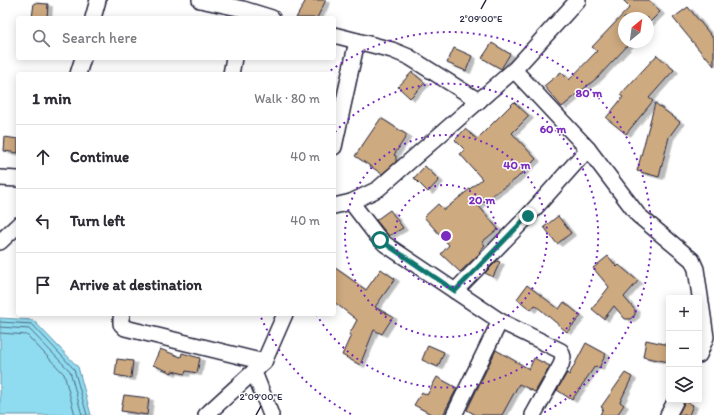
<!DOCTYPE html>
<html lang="en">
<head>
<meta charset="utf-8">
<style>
	body { margin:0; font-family:Itim,sans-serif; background:#f7f7f7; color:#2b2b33 }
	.controls { position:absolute; right:12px; bottom:12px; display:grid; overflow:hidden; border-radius:4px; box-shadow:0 2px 10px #0003 }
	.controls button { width:36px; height:36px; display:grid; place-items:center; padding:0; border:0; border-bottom:1px solid #e1e1e2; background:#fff; color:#2b2b33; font:20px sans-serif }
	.compass { position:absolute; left:618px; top:12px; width:36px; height:36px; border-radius:50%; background:#fff; box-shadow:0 2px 10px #0003; rotate:29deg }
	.stop { position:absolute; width:12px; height:12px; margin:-9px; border:3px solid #0f766e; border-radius:50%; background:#fff }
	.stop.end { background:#0f766e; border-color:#fff; box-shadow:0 1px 4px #0008 }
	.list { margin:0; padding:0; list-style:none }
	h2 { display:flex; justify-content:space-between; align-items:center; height:52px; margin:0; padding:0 16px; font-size:17px }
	h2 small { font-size:13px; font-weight:400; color:#7c7c81 }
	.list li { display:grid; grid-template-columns:26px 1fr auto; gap:12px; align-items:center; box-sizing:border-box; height:64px; padding:0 16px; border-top:1px solid #e1e1e2 }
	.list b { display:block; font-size:15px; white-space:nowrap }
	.list em { font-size:13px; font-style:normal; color:#7c7c81 }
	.icon { flex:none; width:22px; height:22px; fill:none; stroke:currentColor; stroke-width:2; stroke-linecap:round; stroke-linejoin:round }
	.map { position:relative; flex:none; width:714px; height:415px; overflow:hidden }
	.search { position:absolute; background:#fff; box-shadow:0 2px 10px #0003; left:16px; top:16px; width:320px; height:44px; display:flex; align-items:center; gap:10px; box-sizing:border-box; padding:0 14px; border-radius:4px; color:#7c7c81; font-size:15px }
	.panel { position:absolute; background:#fff; box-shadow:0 2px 10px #0003; left:16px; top:72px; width:320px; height:244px; border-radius:4px }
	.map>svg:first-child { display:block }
</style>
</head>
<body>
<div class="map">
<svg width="714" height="415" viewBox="0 0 714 415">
	<defs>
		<filter id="shadow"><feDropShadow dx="4.5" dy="2.5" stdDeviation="0" flood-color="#0004"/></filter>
	</defs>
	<rect width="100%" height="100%" fill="#fff"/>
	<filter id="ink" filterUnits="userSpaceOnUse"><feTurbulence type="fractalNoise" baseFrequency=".025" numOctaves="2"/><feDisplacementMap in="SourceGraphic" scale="8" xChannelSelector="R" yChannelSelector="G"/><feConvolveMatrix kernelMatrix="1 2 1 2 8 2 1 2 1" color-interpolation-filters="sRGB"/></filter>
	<g filter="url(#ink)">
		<!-- water -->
		<path fill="#8fdbef" stroke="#6391a7" d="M0,318L33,320L78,367L91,415H0Z"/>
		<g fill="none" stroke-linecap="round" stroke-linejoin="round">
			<!-- shore -->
			<g stroke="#4e6c83" stroke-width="1">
				<path d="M0,322L32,324L74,369L87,415"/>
				<path d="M0,327L29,329L70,371L82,415"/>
				<path d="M0,333L27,335L64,374L75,415"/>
			</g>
		</g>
		<!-- building -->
		<g fill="#ceaa80" stroke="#22223b" filter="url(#shadow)">
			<path d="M306,0H326L317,18H296Z"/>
			<path d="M623,0H649L660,12L648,24V18H624V42H631L598,77L562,107L544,86L561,72L569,80L597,51L592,47L630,7Z"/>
			<path d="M34,3L48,4L47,18H32Z"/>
			<path d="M688,7L714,39V66L706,56L705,57L673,18Z"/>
			<path d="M492,43L510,54L501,69L482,58Z"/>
			<path d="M454,48L472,56L466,71L447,63Z"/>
			<path d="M657,55L674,70L649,98L653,101L626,134L606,118L623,97L620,95Z"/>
			<path d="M412,72L425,83L410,98L398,87Z"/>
			<path d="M514,102L529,116L512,133L536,159L516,179L478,205L498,229L482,242L485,245L479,252L480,253L460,272L441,254L449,245L424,217L438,204L444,210L482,179L460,154L465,150L455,140L465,129L477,139Z"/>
			<path d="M655,103L680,122L669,137L659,177L637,171Z"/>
			<path d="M381,118L407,135L394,155L396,156V162L382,174L355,156Z"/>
			<path d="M5,137L18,139V153L4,151Z"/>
			<path d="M425,166L439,180L428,192L414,178Z"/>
			<path d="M390,210L403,228L389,236L376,220Z"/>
			<path d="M558,216L571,233L557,244L544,227Z"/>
			<path d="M608,256L617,267L619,265L638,281L624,297L635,310V315L630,319H625L614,306L604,319L592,309L609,287L593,268Z"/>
			<path d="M497,261L500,262L493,277L485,273Z"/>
			<path d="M334,267L366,290L381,269L395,279L375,307L393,317L382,334L374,330L360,365L342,355L351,335H349L357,320L334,302Z"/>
			<path d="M527,285L559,309L564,302L581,316L567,332L535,305L531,310L517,299Z"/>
			<path d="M646,340L669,345V362L643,357Z"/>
			<path d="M586,343L606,354L599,368L595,366L572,400L557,390L567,373L569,375Z"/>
			<path d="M428,345L444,352L438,367L422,360Z"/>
			<path d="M160,349L181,357L182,353L200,358L197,373L186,371L185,374L172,371V373L153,365Z"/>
			<path d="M496,350L529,369L534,358L550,366L535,392L519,384L502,415H476L467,410Z"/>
			<path d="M117,359L133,361L131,378L115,375Z"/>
			<path d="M625,373L632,377L620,402L624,405L617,415H600L603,408L601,407Z"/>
			<path d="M437,377L457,388L443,415H433L414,405L422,392L427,395Z"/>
			<path d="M124,395L149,398L147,415L121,411Z"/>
			<path d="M685,401L693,405L689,415H678Z"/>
		</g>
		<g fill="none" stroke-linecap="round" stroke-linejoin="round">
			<defs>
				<g id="street">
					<path d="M200,0L243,9L272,18"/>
					<path d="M93,18L98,0"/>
					<path d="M334,35L392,50L409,57L479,101"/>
					<path d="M514,70L588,149L638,215L692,260L696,269L706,337L699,355"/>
					<path d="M78,74L83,58"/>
					<path d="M231,74L234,58"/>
					<path d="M334,147L357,41"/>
					<path d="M0,178L18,179"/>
					<path d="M351,202L377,236L385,244L500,321L561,351L563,357L561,365L533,415"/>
					<path d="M334,206L351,202L378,189L514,70L578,0"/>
					<path d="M0,242L18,225"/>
					<path d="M455,291L528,216L588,149"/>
					<path d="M122,314L121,319V324L125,328L264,362"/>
					<path d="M254,372L271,415"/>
					<path d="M206,415L264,362L285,314"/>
					<path d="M454,415L500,321"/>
					<path d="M668,415L676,400"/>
				</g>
			</defs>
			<!-- street casing -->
			<use href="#street" stroke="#22223b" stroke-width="18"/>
			<!-- street -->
			<use href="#street" stroke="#fff" stroke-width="15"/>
		</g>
	</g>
	<g fill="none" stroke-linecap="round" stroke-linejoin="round" filter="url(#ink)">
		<!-- route -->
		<path stroke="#0f766e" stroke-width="5" d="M380,240L455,291L528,216"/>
	</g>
	<!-- ticks -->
	<path fill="none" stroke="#22223b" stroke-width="1.5" d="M481,9L486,0M256,415L261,406"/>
	<!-- distance rings -->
	<g fill="none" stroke="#7b2cbf" stroke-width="2" stroke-dasharray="2 4">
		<circle cx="446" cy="236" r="51"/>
		<circle cx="446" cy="236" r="101"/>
		<path d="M335 132A152 152 0 1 1 316 314"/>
		<path d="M351 414A202 202 0 0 1 260 315M326 74A202 202 0 1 1 541 414"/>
	</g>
	<g font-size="10" text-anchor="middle" fill="#22223b" stroke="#fff" stroke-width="3" stroke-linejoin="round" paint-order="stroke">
		<text x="481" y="22">2°09'00"E</text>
		<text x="261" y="400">2°09'00"E</text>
	</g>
	<circle cx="446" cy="236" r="6" fill="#7b2cbf" stroke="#fff" stroke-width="2"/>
	<g font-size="12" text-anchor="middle" font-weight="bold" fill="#7b2cbf" stroke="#fff" stroke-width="3" stroke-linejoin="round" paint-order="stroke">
		<text x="589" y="97">80 m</text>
		<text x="553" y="133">60 m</text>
		<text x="517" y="169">40 m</text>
		<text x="482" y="204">20 m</text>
	</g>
</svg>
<div class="controls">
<button>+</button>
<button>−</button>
<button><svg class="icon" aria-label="layers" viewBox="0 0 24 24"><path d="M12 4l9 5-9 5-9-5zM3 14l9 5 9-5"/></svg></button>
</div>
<svg class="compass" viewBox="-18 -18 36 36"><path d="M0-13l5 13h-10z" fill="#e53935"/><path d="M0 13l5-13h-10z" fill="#7c7c81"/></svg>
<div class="stop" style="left:380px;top:240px"></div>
<div class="stop end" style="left:528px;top:216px"></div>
<div class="search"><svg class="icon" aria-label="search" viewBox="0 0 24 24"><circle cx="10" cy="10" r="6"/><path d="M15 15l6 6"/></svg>Search here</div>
<section class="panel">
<h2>1 min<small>Walk · 80 m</small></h2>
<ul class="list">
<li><svg class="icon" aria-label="ahead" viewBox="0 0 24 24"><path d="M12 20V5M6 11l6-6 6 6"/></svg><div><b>Continue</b></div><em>40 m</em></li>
<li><svg class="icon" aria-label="left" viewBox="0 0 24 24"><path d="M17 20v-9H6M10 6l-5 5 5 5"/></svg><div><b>Turn left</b></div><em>40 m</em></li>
<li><svg class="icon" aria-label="arrive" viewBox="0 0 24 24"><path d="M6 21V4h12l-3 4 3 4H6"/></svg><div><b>Arrive at destination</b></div></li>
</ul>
</section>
</div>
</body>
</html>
